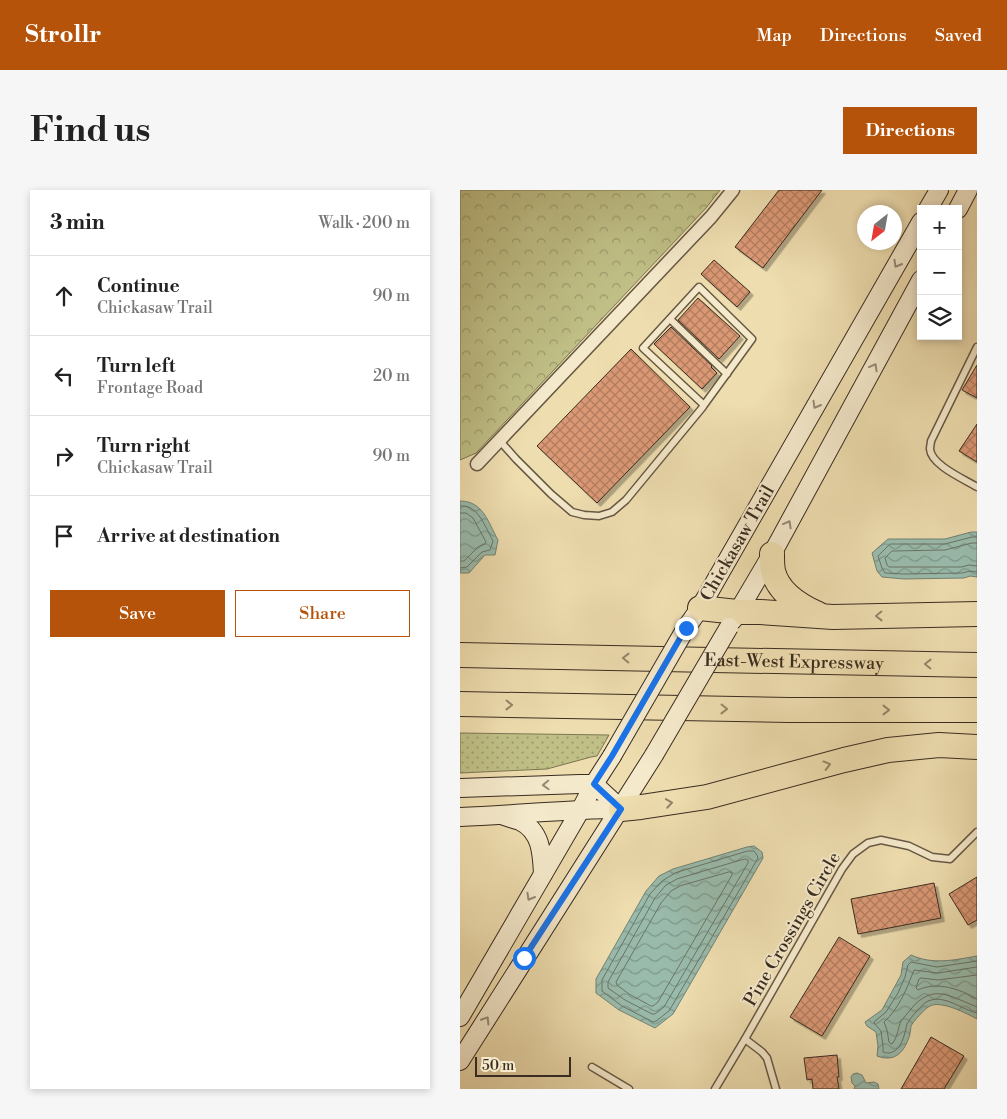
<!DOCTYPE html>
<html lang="en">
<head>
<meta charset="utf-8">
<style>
	body { margin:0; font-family:"Libre Bodoni",serif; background:#f6f6f6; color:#222 }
	.controls { position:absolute; right:15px; top:15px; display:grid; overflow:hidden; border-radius:0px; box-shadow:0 2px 8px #0003 }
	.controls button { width:45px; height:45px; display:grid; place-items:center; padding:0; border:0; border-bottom:1px solid #e0e0e0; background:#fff; color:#222; font:25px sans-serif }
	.compass { position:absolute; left:397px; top:15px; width:45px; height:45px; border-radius:50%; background:#fff; box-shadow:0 2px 8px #0003; rotate:211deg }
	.scale { position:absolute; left:15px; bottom:12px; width:96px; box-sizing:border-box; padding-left:5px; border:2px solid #3a2c20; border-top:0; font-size:14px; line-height:18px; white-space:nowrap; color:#3a2c20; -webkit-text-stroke:4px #f4e9cb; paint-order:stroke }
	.stop { position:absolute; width:15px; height:15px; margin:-11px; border:4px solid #1a73e8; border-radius:50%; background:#fff }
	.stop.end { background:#1a73e8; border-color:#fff; box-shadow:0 1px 5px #0008 }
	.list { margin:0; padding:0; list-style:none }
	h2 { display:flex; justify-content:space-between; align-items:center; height:65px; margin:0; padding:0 20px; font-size:21px }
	h2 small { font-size:16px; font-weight:400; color:#767676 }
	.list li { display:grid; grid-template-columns:32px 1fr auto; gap:15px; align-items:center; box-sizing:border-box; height:80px; padding:0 20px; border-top:1px solid #e0e0e0 }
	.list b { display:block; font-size:19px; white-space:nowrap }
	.list p { margin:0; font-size:16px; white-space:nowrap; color:#767676 }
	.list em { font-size:16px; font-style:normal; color:#767676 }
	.actions { display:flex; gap:10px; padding:15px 20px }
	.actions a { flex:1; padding:11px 0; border:1px solid #b45309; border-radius:0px; text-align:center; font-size:18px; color:#b45309 }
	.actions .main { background:#b45309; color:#fff }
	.icon { flex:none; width:28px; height:28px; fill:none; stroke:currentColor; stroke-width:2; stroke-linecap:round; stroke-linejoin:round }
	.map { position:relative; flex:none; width:517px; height:899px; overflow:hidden; border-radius:0px }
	header { display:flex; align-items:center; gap:30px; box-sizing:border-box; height:70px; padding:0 25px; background:#b45309; color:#fff }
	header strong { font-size:24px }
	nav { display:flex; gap:28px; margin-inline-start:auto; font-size:18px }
	.intro { display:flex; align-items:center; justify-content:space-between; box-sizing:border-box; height:120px; padding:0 30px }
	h1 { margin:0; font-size:35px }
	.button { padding:12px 22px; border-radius:0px; background:#b45309; color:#fff; font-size:18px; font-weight:700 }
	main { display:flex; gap:30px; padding:0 30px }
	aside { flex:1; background:#fff; border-radius:0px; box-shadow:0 2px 8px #0003 }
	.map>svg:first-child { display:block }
</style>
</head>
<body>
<header>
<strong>Strollr</strong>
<nav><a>Map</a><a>Directions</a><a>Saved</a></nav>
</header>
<div class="intro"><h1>Find us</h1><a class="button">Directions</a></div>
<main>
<aside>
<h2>3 min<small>Walk · 200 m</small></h2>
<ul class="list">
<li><svg class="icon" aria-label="ahead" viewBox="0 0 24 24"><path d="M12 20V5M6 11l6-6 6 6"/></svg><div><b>Continue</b><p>Chickasaw Trail</p></div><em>90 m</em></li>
<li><svg class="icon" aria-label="left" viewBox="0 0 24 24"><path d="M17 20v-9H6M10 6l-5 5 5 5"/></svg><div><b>Turn left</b><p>Frontage Road</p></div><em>20 m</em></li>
<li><svg class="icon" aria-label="right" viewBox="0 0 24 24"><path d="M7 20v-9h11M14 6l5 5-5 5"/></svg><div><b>Turn right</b><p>Chickasaw Trail</p></div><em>90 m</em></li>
<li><svg class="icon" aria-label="arrive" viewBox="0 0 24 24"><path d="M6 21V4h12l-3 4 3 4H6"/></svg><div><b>Arrive at destination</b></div></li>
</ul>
<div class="actions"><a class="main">Save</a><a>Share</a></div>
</aside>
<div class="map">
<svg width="517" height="899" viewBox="0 0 517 899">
	<defs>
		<pattern id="grass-dots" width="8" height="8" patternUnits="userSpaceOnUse" patternTransform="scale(1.25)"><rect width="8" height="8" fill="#bfbf86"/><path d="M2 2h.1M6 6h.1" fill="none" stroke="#9c9b6d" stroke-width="1.8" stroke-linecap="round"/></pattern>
		<pattern id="forest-crowns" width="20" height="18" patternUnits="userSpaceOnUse" patternTransform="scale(1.25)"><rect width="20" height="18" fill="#bfbf86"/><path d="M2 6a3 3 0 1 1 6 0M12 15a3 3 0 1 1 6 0" fill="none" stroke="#9c9b6d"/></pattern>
		<pattern id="water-waves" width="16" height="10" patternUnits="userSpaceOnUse" patternTransform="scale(1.25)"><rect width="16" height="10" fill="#99bbac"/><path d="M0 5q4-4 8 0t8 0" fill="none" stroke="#7e988c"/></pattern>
		<pattern id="building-cross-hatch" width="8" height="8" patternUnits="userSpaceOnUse" patternTransform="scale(1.25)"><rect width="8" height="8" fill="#da9874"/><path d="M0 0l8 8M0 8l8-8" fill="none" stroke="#b27c5f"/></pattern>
		<filter id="shadow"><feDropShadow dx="3.5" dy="3.5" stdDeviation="0" flood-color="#0004"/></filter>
	</defs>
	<rect width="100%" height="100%" fill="#eeddaf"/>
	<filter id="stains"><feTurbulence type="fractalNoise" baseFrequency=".004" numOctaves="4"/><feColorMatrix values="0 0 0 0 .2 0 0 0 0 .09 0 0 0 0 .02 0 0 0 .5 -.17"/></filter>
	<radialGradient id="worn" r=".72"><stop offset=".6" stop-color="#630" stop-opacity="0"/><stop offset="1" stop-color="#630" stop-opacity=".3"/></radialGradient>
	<!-- grass -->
	<path fill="url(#grass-dots)" stroke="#7c7653" d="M0,544V543L149,545L137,566L131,567L87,579L0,583Z"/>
	<!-- forest -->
	<path fill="url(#forest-crowns)" stroke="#7c7653" d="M0,0H260L246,18L16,263L0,270Z"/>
	<!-- water -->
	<g fill="url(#water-waves)" stroke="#738274">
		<path d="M0,311C23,311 28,332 38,350L35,365H25L9,383H0Z"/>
		<path d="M511,342H517V387L510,386L504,388L444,389L422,387L417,381L412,363L428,349H485Z"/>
		<path d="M294,656L302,662L303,668L213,824L195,838L159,820L136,803V789L186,701L199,686L213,679L287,657Z"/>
		<path d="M451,765C473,775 494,770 517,766V829C508,824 481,810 470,816C465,818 453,832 451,836C451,837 450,843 450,844C445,861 436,873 417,866L418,856L416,842L407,836L405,832L422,820L441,785L443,772Z"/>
		<path d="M397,883L402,885L406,893L414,892L418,894L419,899H394L395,896L392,893L391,887L393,884Z"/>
	</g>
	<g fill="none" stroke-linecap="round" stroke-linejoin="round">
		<!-- shore -->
		<g stroke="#6a7466" stroke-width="1">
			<path d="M0,316C4,316 8,316 12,319C21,324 28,342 33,351L30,360L22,362L7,377L0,378"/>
			<path d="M0,323H6L13,328L26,352L25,354L18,357L4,371H0"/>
			<path d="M517,347H512L485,354H430L418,366L422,378L425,383L443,384L502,383L510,381L517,382"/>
			<path d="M517,353H512L485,360L432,361L425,368L427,375L429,377H501L509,375L517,376"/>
			<path d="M288,661H294L297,665L298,668L209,821L196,831L193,832L162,816L142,801V790L190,704L202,691L215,683Z"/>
			<path d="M285,669L288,670V673L204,817L195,824H192L165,810L148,798V792L195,708L206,695L217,689Z"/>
			<path d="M269,682H272V685L198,812L193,816H191L169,804L157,795L156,792L201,713L211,701L220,696Z"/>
			<path d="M517,771L477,777L451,772L448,775L445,787L438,803L426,822L415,831L414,833L421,841L423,856V862C436,867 443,852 445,842C446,840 446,836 447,834C450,828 463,813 468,811C485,804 502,820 517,823"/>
			<path d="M517,777L478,783L454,780C447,798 439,819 424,832L427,840L429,852L431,854L433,853C438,845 438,838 441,831C444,827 448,823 451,819C473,792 491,807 517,817"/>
			<path d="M517,785L478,790L461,788L459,789L456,798L458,800C477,791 500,799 517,809"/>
		</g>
	</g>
	<!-- building -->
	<g fill="url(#building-cross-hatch)" stroke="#3a2c20" filter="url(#shadow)">
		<path d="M319,0H362L303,78L275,57Z"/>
		<path d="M254,70L290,102L277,117L241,84Z"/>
		<path d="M238,108L280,146L259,169L218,130Z"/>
		<path d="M211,137L252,176L251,177L257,183L242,199L194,154Z"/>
		<path d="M171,159L230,217L137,313L77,256Z"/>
		<path d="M517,175V208L502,200Z"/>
		<path d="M517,234V272L499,261Z"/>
		<path d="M517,687V730L508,735L489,704Z"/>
		<path d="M474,693L481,728L398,744L391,709Z"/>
		<path d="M379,747L410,766L362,846L330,827Z"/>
		<path d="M471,847L504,866L484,899H441Z"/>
		<path d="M377,865L379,887H377L379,899H353L352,889L347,890L344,868Z"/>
	</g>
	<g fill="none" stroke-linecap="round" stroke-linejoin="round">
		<defs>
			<g id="lane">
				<path d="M210,129L267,184"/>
				<path d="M517,157L471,251C471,253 470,256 470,259C471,275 504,289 517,297"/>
				<path d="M39,250L56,269L91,304L112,322L124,325L139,326L152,322L166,310L242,218L244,215L292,149L239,97L183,158L244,215"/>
				<path d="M285,849L302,862L307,868L316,899"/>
				<path d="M132,877L169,899"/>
				<path d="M255,899L285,849L382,679L393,664L408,653L421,650L449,656L472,667L490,669L517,642"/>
			</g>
			<path id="street" d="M17,274L251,27L273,0"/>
			<g id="secondary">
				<path d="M468,19L479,0"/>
				<path d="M498,19L508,0"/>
				<path d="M273,430L312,364L461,90"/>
				<path d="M226,438L240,418L461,32"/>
				<path d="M0,598L120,594H134L161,619"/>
				<path d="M44,626C49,628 55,629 60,631C81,641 82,663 83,684"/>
				<path d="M0,627C54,625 107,619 161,619"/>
				<path d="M0,827L121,619L134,594L152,566"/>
				<path d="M0,871L194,565"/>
			</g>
			<g id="highway">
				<path d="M312,364C312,370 312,376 313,381C318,402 340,416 358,424"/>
				<path d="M240,418L277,422H300L373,427L517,424"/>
				<path id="s1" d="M0,465L517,475"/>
				<path d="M0,514L329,520H517"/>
				<path d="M161,619L181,617L247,607L384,570L428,560L479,555L517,557"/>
			</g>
		</defs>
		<!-- lane casing -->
		<use href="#lane" stroke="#675844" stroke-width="9"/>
		<!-- street casing -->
		<use href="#street" stroke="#675844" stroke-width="15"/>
		<!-- secondary casing -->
		<use href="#secondary" stroke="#3a2c20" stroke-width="20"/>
		<!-- highway casing -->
		<use href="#highway" stroke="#3a2c20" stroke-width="26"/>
		<!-- lane -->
		<use href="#lane" stroke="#f4e9cb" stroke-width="6"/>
		<!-- street -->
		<use href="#street" stroke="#f4e9cb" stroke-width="12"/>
		<!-- secondary -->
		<use href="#secondary" stroke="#f4e9cb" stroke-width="18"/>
		<!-- highway -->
		<use href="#highway" stroke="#eeddaf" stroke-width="24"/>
		<defs>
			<g id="secondary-bridge">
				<path d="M194,565L269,437"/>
				<path d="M152,566L226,438"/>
			</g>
		</defs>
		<!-- secondary-bridge casing -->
		<use href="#secondary-bridge" stroke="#3a2c20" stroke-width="20" stroke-linecap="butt"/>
		<!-- secondary-bridge -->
		<use href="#secondary-bridge" stroke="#f4e9cb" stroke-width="18"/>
	</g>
	<!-- one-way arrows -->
	<defs><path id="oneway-chevron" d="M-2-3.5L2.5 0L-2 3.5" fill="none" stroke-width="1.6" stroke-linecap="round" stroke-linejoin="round" transform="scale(1.25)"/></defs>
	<g stroke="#978a76">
		<use href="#oneway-chevron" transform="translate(437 74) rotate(120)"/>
		<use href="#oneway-chevron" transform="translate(414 177) rotate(-61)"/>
		<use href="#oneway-chevron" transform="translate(356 215) rotate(120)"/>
		<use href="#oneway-chevron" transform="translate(328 334) rotate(-61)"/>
		<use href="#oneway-chevron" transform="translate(86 595) rotate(178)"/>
		<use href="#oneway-chevron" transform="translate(70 707) rotate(120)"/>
		<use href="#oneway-chevron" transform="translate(26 830) rotate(-58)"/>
	</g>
	<g stroke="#948468">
		<use href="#oneway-chevron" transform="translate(419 426) rotate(179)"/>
		<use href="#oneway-chevron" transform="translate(166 468) rotate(-179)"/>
		<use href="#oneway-chevron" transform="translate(468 474) rotate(-179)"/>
		<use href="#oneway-chevron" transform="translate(49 515) rotate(1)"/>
		<use href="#oneway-chevron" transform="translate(264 519) rotate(1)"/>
		<use href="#oneway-chevron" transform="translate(426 520)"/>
		<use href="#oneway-chevron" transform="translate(367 575) rotate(-15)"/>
		<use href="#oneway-chevron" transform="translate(209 613) rotate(-9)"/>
	</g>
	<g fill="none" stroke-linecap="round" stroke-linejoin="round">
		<!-- route -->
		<path stroke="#1a73e8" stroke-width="6" d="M64,768L161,619L134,594L152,566L226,438"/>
	</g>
	<g text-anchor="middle" stroke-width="4" stroke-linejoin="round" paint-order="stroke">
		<!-- street labels -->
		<g font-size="18" fill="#3a2c20" stroke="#f4e9cb">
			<text transform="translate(277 353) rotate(-60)" y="6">Chickasaw Trail</text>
			<text dy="6" stroke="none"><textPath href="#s1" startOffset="334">East-West Expressway</textPath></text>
			<text transform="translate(332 739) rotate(-60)" y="6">Pine Crossings Circle</text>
		</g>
	</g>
	<rect width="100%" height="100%" filter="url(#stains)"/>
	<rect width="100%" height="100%" fill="url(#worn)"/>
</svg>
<div class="controls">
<button>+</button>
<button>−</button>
<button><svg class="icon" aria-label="layers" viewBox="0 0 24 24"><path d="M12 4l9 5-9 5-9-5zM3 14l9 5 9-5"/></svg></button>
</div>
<svg class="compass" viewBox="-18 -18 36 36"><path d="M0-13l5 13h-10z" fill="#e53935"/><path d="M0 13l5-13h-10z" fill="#767676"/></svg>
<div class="scale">50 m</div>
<div class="stop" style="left:64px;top:768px"></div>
<div class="stop end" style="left:226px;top:438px"></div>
</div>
</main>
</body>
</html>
